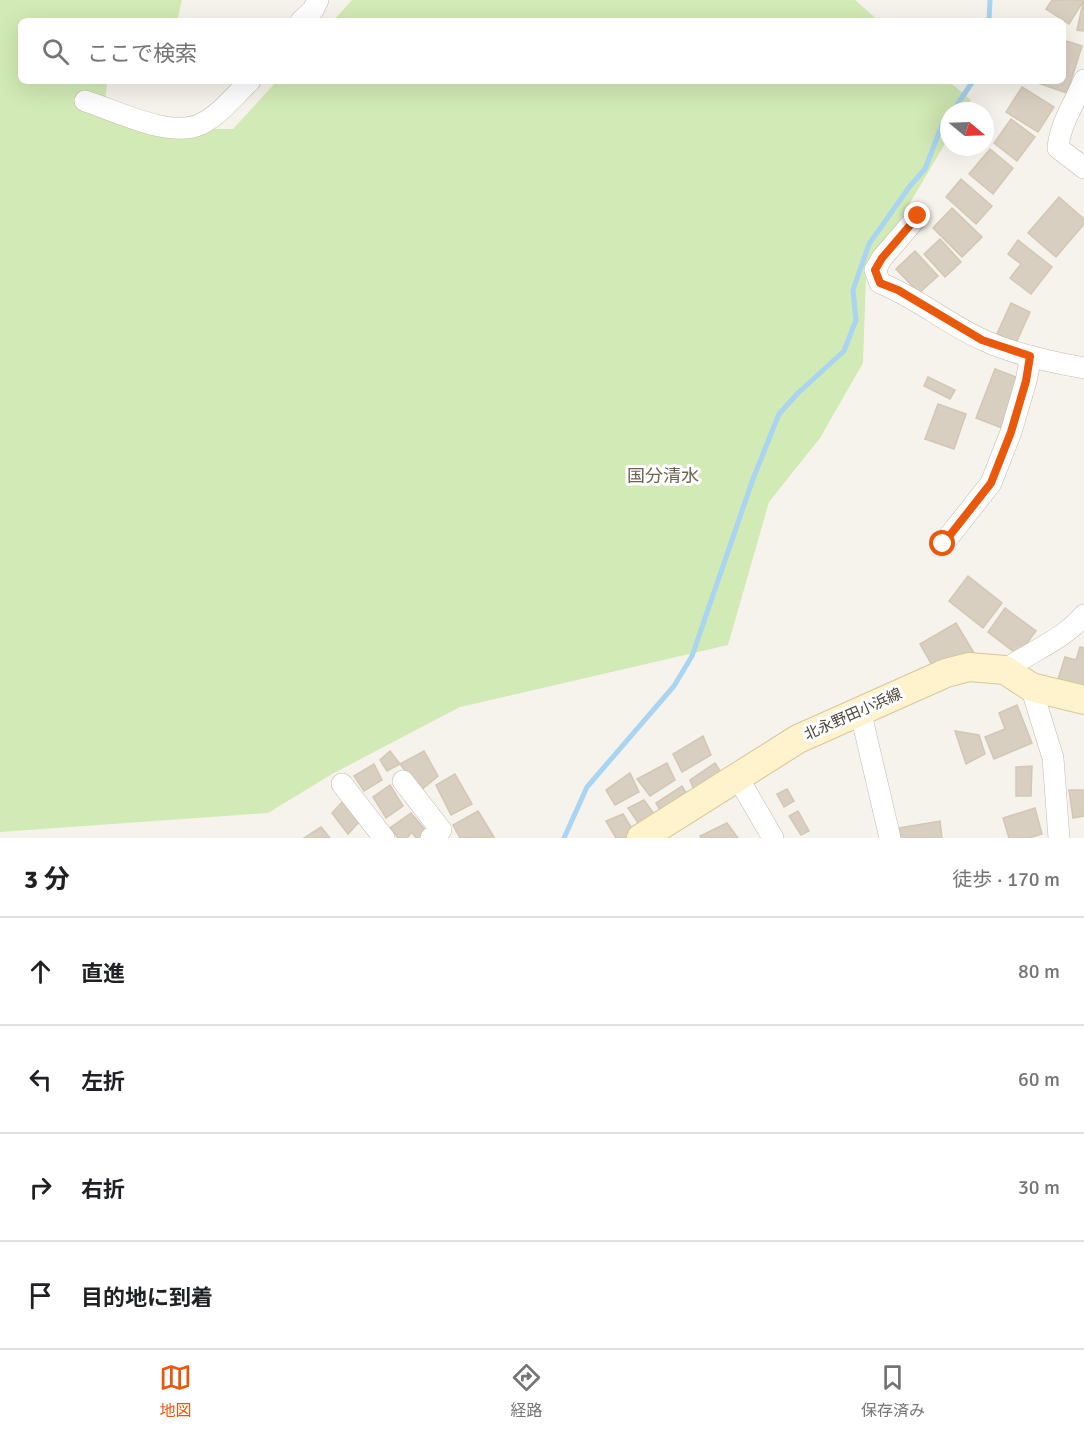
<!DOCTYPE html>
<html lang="ja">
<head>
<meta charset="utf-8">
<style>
	body { margin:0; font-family:Signika,"Noto Sans JP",sans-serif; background:#f2f2f2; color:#202124 }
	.compass { position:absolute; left:940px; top:102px; width:54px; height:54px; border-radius:50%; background:#fff; box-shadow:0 6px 24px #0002; rotate:109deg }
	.stop { position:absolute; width:18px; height:18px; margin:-14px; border:4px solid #ea580c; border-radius:50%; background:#fff }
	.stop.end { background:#ea580c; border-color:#fff; box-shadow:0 2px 6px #0008 }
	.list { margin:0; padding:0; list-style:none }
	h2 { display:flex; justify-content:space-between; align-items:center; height:78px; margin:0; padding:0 24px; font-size:26px }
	h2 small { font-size:20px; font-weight:400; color:#757577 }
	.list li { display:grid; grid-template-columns:39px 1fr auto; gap:18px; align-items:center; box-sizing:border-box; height:108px; padding:0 24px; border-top:2px solid #e0e0e0 }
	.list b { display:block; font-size:22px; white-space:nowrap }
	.list em { font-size:20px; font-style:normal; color:#757577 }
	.icon { flex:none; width:33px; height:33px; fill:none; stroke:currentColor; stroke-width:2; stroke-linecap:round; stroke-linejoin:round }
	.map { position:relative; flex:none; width:1084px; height:838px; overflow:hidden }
	.search { position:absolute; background:#fff; box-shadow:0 6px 24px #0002; left:18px; right:18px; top:18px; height:66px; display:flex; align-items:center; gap:15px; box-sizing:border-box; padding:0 21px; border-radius:9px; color:#757577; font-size:22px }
	.sheet { height:510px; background:#fff }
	nav { display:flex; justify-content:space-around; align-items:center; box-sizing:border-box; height:84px; border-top:2px solid #e0e0e0; background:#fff; font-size:16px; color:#757577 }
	nav a { display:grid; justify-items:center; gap:3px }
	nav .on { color:#ea580c }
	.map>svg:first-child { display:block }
</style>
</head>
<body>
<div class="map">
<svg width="1084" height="838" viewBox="0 0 1084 838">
	<rect width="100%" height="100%" fill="#f6f3ec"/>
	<!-- green -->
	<g fill="#d2eab5">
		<path d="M0,0H182L177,21H21V81H112L107,84L103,119L172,129H233L277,81H948L971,100L965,111H949V137L866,277L863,363L820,438L769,502L728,645L460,707L332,774L268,813L0,832Z"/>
		<path d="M352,0H855L879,21H333Z"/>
	</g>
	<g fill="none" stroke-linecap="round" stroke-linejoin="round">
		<!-- stream -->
		<g stroke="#a9d4f2" stroke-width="5">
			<path d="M989,21L990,0"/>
			<path d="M953,111L973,81"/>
			<path d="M564,838L587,787L674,686L692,656L753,479L779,414L798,393L844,351L856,320L853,290L869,244L910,186L925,169L942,125L949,116"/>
		</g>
	</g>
	<!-- building -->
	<g fill="#d8cfc1" stroke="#d3c7b4" stroke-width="1.5">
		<path d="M1052,0H1084L1069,24L1046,9Z"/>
		<path d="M1083,2H1084V31L1077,30Z"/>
		<path d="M1063,40L1082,46L1067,93L1032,81H1063Z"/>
		<path d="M1022,87L1054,107L1038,132L1006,112Z"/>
		<path d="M1011,119L1035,137L1017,161L994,143Z"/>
		<path d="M990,149L1013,168L993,194L969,174Z"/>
		<path d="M961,179L992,206L976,224L946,197Z"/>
		<path d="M1059,197L1084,219V224L1056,257L1028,233Z"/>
		<path d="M952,208L982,237L962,257L933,228Z"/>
		<path d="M940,239L961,262L945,277L924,254Z"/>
		<path d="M1018,240L1052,267L1031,294L1010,278L1021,264L1008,254Z"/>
		<path d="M915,251L938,276L919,293L896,269Z"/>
		<path d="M1011,303L1030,312L1016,343L997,334Z"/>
		<path d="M995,369L1021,379L1002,428L976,418Z"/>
		<path d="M928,377L955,390L950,399L924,386Z"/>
		<path d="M938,404L966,414L954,449L925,439Z"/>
		<path d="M968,576L1002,603L983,628L949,601Z"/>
		<path d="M1005,608L1036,631L1018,655L988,632Z"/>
		<path d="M956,623L974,653L937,674L920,644Z"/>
		<path d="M1080,647L1084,648V695L1056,686L1065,657L1076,660Z"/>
		<path d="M1017,705L1032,743L994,759L985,737L1005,729L999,713Z"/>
		<path d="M955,731L979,735L985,754L966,764Z"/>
		<path d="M703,736L711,755L682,772L673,754Z"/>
		<path d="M390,751L400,764L387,771L380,760Z"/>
		<path d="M424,751L438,776L420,791L400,764Z"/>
		<path d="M667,763L675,780L650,796L637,779Z"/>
		<path d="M715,763L725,779L696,795L690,780Z"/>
		<path d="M374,764L382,780L364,791L354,776Z"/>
		<path d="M1032,766L1031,796H1016V767Z"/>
		<path d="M630,773L639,792L615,805L606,790Z"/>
		<path d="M455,774L472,804L451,815L436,785Z"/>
		<path d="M390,785L403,806L386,818L373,797Z"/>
		<path d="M682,786L691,801L664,817L656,803Z"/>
		<path d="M787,789L794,801L784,807L777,794Z"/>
		<path d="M1069,790H1084V816L1073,818Z"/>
		<path d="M644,800L659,821L643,830L628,808Z"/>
		<path d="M343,801L361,820L348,834L332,813Z"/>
		<path d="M1035,808L1042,834L1029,838H1009L1003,818Z"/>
		<path d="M478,811L494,837L460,838L453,825Z"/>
		<path d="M798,811L809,831L801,835L789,816Z"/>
		<path d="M411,813L428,833L420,838H416L412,832L407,838H398L390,828Z"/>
		<path d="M623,814L636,835L632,838H616L606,821Z"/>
		<path d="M940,821L942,838H900L898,828Z"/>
		<path d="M727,823L738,838H701L700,836Z"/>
		<path d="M321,827L330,838H304Z"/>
	</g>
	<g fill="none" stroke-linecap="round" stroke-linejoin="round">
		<defs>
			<g id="street">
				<path d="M301,21L313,10L318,0"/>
				<path d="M1084,80C1075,103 1060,123 1058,148L1084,168"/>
				<path d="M85,101C115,110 170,139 201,124C220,115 235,95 250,81"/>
				<path d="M918,216L882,258L875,270L880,283C916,297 946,323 981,339C1012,354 1050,362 1084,368"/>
				<path d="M943,544L991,483L1011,432L1026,381L1031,356"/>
				<path d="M1005,670C1031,651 1063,640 1084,615"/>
				<path d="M1031,687L1053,758L1059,838"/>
				<path d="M860,710L890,838"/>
				<path d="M738,778L773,838"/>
				<path d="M403,781L441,830L431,838"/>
				<path d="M342,784L384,838"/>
			</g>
			<path id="secondary" d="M641,838L798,739L946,673L969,667L1005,670L1031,687L1084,700"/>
		</defs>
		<!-- street casing -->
		<use href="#street" stroke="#c2bbae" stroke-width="22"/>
		<!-- secondary casing -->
		<use href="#secondary" stroke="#d6c79b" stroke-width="30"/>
		<!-- street -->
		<use href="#street" stroke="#fff" stroke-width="21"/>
		<!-- secondary -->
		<use href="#secondary" stroke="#fff3cd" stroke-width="28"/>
	</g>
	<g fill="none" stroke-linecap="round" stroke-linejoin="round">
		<!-- route -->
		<path stroke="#ea580c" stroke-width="8" d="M918,216L882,258L875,270L880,283L898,290L982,340L1030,356L1026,381L1011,432L991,483L943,544"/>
	</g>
	<g text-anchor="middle" stroke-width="6" stroke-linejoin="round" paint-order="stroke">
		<!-- street labels -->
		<g font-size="15" fill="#4b4439" stroke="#fff">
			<text transform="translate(853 714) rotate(-24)" y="5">北永野田小浜線</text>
		</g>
		<!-- quarter labels -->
		<g font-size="18" fill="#6e6250" stroke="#fff">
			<text x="663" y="482">国分清水</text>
		</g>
	</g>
</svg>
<svg class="compass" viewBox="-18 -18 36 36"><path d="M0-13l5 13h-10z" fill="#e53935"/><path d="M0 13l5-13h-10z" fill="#757577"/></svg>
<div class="stop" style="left:943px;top:544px"></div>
<div class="stop end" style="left:918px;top:216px"></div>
<div class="search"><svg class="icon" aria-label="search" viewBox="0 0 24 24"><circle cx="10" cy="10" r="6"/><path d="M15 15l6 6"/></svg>ここで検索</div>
</div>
<section class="sheet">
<h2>3 分<small>徒歩 · 170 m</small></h2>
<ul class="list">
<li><svg class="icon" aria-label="ahead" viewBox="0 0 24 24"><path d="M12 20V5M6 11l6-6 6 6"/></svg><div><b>直進</b></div><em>80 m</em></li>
<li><svg class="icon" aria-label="left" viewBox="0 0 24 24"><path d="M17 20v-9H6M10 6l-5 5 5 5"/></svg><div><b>左折</b></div><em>60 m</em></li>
<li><svg class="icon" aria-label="right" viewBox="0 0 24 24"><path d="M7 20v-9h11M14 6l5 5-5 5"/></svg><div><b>右折</b></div><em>30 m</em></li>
<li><svg class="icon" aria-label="arrive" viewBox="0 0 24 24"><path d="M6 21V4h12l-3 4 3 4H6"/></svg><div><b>目的地に到着</b></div></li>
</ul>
</section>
<nav>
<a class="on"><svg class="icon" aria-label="map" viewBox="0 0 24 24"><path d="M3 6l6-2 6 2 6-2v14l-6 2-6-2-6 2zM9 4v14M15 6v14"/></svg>地図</a>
<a><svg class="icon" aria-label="directions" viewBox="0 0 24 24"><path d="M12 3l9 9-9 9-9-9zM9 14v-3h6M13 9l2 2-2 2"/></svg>経路</a>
<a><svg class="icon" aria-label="saved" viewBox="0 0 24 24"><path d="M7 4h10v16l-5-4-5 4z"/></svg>保存済み</a>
</nav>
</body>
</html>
